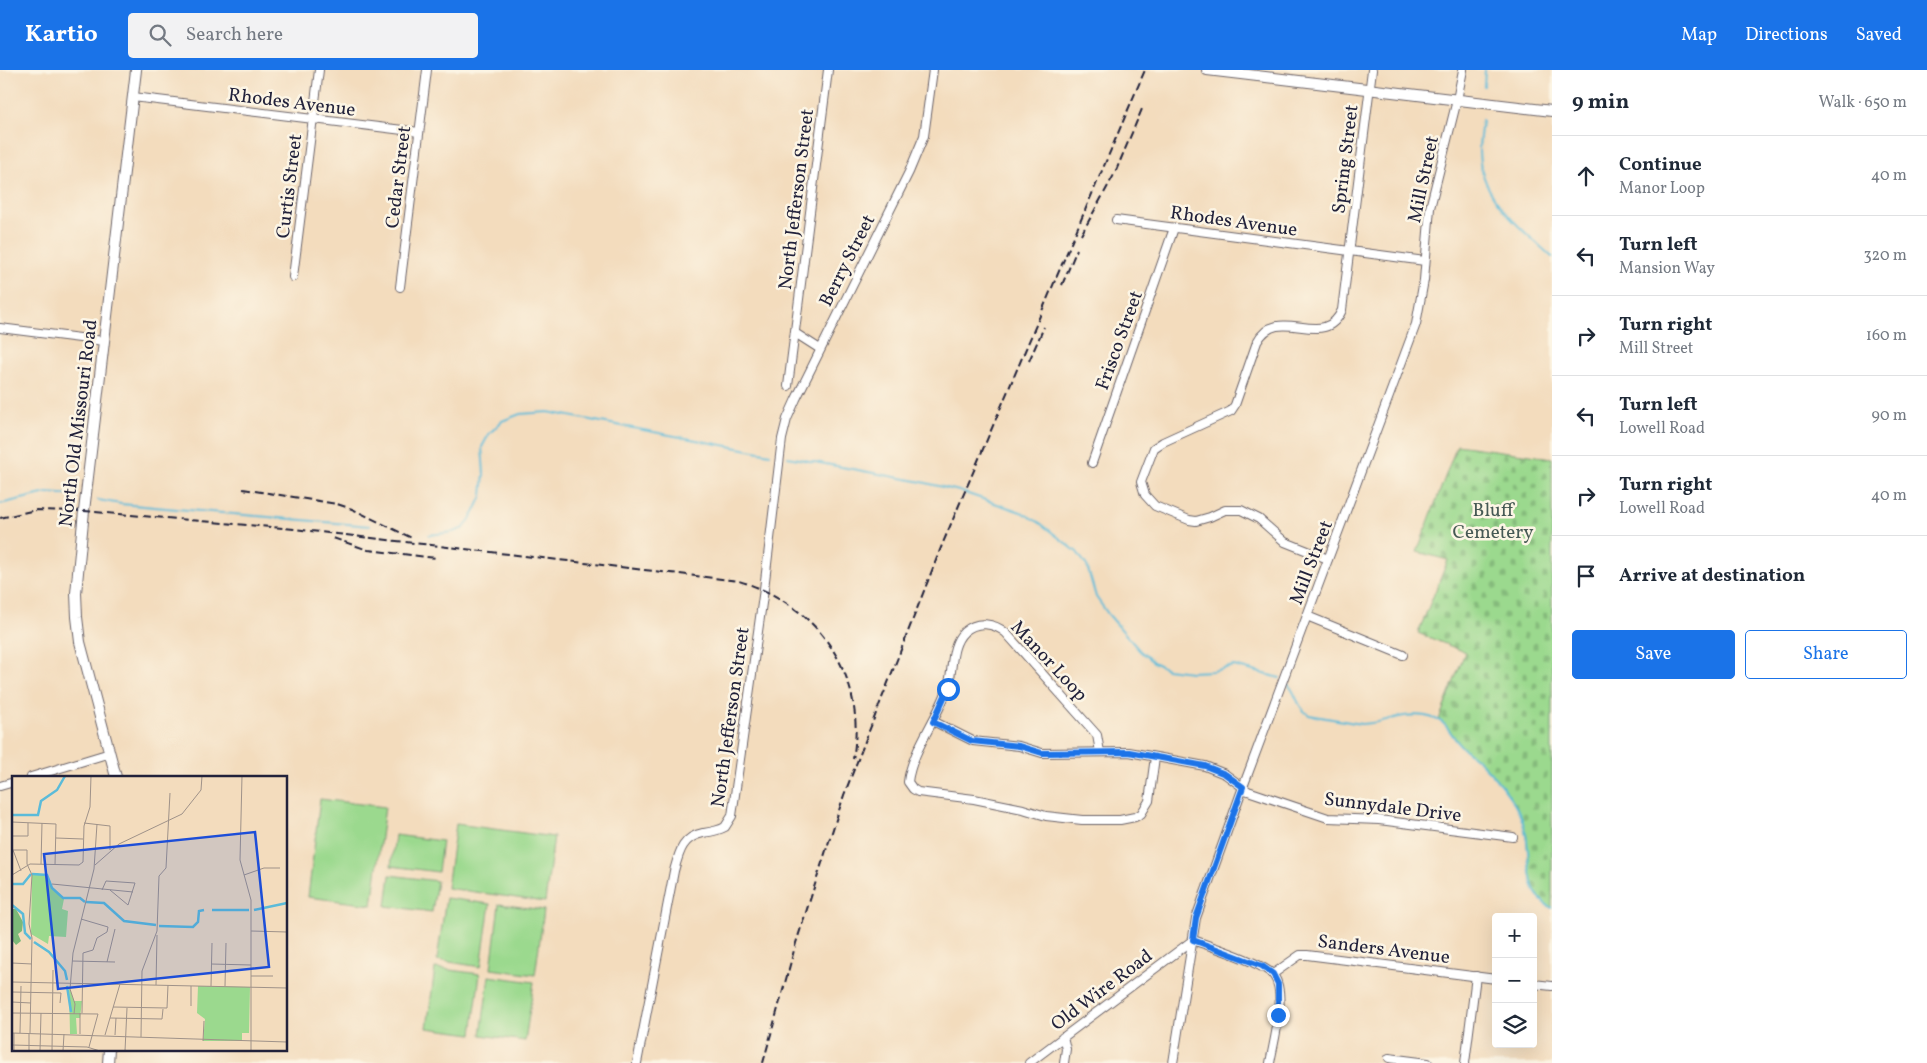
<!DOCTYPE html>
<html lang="en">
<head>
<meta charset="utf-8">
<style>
	body { margin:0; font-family:Vollkorn,serif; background:#f2f2f3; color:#1f2937 }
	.controls { position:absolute; right:15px; bottom:15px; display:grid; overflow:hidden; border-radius:5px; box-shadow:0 5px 20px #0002 }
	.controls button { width:45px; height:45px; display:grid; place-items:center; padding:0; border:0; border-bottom:1px solid #e0e1e3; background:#fff; color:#1f2937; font:25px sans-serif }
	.stop { position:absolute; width:15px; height:15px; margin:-11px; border:4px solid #1a73e8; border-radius:50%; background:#fff }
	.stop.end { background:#1a73e8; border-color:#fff; box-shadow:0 1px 5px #0008 }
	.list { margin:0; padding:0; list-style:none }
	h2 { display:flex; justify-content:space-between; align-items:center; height:65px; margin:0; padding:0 20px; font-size:21px }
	h2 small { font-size:16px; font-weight:400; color:#747a83 }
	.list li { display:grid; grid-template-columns:32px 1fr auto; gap:15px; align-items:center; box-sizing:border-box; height:80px; padding:0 20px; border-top:1px solid #e0e1e3 }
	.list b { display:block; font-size:19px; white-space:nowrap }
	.list p { margin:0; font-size:16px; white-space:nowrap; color:#747a83 }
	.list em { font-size:16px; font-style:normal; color:#747a83 }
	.actions { display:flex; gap:10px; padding:15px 20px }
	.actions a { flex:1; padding:11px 0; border:1px solid #1a73e8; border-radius:5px; text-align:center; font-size:18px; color:#1a73e8 }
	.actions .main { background:#1a73e8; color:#fff }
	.icon { flex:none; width:28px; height:28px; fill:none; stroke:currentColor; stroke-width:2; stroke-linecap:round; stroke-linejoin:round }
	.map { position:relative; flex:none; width:1552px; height:993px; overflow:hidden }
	header { display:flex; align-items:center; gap:30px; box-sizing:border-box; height:70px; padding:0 25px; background:#1a73e8; color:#fff }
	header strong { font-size:24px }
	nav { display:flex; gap:28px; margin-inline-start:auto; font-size:18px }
	.search { width:350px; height:45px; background:#f2f2f3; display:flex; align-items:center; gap:12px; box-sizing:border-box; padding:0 18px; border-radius:5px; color:#747a83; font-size:19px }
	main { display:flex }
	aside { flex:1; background:#fff }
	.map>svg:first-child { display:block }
</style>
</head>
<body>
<header>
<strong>Kartio</strong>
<div class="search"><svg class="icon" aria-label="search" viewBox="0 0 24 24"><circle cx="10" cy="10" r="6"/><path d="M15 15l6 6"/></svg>Search here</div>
<nav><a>Map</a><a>Directions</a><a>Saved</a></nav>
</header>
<main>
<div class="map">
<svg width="1552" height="993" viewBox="0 0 1552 993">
	<defs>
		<pattern id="cemetery-stones" width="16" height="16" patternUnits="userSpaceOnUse" patternTransform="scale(1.25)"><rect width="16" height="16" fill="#9bd98e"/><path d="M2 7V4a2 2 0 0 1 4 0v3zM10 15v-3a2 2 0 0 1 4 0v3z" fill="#85ba7b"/></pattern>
	</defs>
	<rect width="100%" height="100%" fill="#fcf5e5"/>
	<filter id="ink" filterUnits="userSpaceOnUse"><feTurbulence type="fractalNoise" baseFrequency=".02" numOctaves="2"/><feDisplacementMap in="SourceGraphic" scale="10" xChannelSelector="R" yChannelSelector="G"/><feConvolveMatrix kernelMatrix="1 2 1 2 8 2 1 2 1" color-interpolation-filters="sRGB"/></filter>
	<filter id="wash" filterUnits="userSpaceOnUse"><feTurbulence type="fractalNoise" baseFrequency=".0096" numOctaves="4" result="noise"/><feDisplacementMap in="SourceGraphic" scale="20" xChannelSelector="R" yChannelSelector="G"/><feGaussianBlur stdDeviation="1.12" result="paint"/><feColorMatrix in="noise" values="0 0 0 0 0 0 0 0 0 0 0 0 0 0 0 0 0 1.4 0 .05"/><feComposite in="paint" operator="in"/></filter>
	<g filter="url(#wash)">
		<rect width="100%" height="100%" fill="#f3dcbd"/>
		<!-- cemetery -->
		<path fill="url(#cemetery-stones)" stroke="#5e7e64" d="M1457,375L1552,388V838C1520,823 1534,774 1520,745C1512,726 1496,707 1481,693C1474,687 1467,682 1461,675C1452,666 1450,657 1439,650L1465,582L1418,563L1448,490L1417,482Z"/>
		<!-- garden -->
		<g fill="#9bd98e" stroke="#5e7e64">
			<path d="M320,729L385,737L372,835L308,827Z"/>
			<path d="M456,754L554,767L545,832L447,818Z"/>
			<path d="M395,765L442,771L438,802L391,796Z"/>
			<path d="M390,805L437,811L432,842L386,836Z"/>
			<path d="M446,828L490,834L481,897L437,890Z"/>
			<path d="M499,834L544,840L535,905L491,899Z"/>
			<path d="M435,898L480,904L472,964L427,958Z"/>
			<path d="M489,906L534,912L525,971L481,965Z"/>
		</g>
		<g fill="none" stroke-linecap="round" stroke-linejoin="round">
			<!-- stream -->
			<g stroke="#5bbbd9" stroke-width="2">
				<path d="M1484,16L1485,0"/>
				<path d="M1482,50C1481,60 1479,71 1479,81C1480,129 1520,157 1552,187"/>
				<path d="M788,387L922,412L959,421L1021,442L1040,453L1077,482L1087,496L1096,527L1108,544L1140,581L1153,592L1167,599L1191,602L1213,601L1234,596L1280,608"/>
				<path d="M98,430L121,434L370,456"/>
				<path d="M0,434L47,423L73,425"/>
				<path d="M429,465L453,462L464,458L474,443L482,426L484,404L482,377L489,364L502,351L520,344L548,342L770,384"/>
				<path d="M1286,612C1297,622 1296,637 1309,645L1361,654C1382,654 1403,642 1425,646C1450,651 1446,660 1461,676C1467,682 1475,687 1481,693C1498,710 1518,733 1524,756C1533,783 1521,823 1552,838"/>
			</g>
		</g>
	</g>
	<g filter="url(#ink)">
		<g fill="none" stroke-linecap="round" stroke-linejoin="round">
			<defs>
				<g id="minor">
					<path d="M133,27L419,62"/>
					<path d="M1116,150L1425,191"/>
					<path d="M293,207L319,0"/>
					<path d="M400,217L427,0"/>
					<path d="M0,258L104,271"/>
					<path d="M795,263L820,279"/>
					<path d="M788,316L828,0"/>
					<path d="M1092,393L1174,158"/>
					<path d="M1328,489L1285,472L1259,449L1241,440H1225L1210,447L1196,451L1189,450L1155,436L1145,425L1141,412L1154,378L1163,372L1231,341L1235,335L1257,272C1278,232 1324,282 1342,240L1372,0"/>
					<path d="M1307,546L1403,585"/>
					<path d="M933,651L973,671L1019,676L1042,683L1129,682L1205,696L1225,704L1248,721L1328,748L1379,750L1513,767"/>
					<path d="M1100,682L1097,665L1006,563C994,553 977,550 964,562C949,576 954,602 947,620C937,649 911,683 908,712L913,719L918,722L974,729L1023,739L1046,746L1082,750H1120L1135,747L1141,744L1149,731L1155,687"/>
					<path d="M31,707L110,683"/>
					<path d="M0,716L14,712"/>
					<path d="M1193,870C1209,876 1265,893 1274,906C1287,925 1274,970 1270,993"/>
					<path d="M1273,904L1300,885H1307L1496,909"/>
					<path d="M1533,914L1552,916"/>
					<path d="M1063,967L1066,979L1064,993"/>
					<path d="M1389,988L1428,993"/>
					<path d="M637,993L674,801C679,783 682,767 703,763C710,762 718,761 725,757L732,746L764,519L782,369L787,349L796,329L909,102L924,66L933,0"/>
					<path d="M1029,993L1193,870"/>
					<path d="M1173,993L1196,848L1243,717L1416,254L1424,210L1430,138L1457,30L1463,0"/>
					<path d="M1465,993L1476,906"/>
				</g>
				<g id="major">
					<path d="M1207,0L1552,41"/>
					<path d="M116,707L80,572L77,547L76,523L84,441L136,0"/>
					<path d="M108,993L109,979"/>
				</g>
			</defs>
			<!-- minor casing -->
			<use href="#minor" stroke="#6b6368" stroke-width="10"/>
			<!-- major casing -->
			<use href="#major" stroke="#6b6368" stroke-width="12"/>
			<!-- minor -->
			<use href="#minor" stroke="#fff" stroke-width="8"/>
			<!-- major -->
			<use href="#major" stroke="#fff" stroke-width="10"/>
			<!-- rail -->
			<g stroke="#22223b" stroke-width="2" stroke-dasharray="8 4" stroke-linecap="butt">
				<path d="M1081,165L1115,103L1142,39"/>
				<path d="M1062,215L1077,179"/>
				<path d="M1029,291L1044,257"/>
				<path d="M243,419L337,434L352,439L412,468"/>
				<path d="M0,448L36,440L84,441L294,459L739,511C818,534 868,606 853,689"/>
				<path d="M333,468L368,480L436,488"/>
				<path d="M763,993L796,873L844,725L942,475L1145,0"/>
			</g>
		</g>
	</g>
	<g fill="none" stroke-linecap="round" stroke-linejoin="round" filter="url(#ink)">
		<!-- route -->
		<path stroke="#1a73e8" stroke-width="6" d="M948,619L933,652L972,671L1019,676L1042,683L1129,682L1205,696L1225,704L1243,717L1196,848L1193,870L1262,896L1273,904L1278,914V945"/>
	</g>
	<g text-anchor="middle" stroke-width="5" stroke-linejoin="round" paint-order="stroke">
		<!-- street labels -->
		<g font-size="19" fill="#22223b" stroke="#fcf5e5">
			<text transform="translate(292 31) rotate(7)" y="7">Rhodes Avenue</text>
			<text transform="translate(1344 89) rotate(-83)" y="7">Spring Street</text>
			<text transform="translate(397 107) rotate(-83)" y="7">Cedar Street</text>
			<text transform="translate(1422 109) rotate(-78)" y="7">Mill Street</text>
			<text transform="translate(288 116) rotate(-83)" y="7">Curtis Street</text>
			<text transform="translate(795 129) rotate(-83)" y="7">North Jefferson Street</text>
			<text transform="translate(1234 150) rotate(8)" y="7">Rhodes Avenue</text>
			<text transform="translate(846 190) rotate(-63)" y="7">Berry Street</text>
			<text transform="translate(1118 270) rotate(-70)" y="7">Frisco Street</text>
			<text transform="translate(77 353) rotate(-83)" y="7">North Old Missouri Road</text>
			<text transform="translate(1310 492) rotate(-69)" y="7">Mill Street</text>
			<text transform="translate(1050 590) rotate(47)" y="7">Manor Loop</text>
			<text transform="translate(729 647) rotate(-82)" y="7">North Jefferson Street</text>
			<text transform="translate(1393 736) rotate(7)" y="7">Sunnydale Drive</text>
			<text transform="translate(1384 878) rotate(7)" y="7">Sanders Avenue</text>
			<text transform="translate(1101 919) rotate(-37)" y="7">Old Wire Road</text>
		</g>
		<!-- park labels -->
		<g font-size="19" fill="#465954" stroke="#fcf5e5">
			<text x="1493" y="446">Bluff<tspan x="1493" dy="22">Cemetery</tspan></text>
		</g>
	</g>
	<!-- overview -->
	<g transform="translate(12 706)">
		<rect width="275" height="275" fill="#f3dcbd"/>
		<path d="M0,133H4L11,146L10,155L6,158L9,165L4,169L0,164Z" fill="#7cb979"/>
		<path d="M25,97L36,101L40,112L52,123L50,133L56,135L54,161L37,160L36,168L19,158L20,98Z" fill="#9bd98e"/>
		<path d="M57,210L62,225H70L68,242H64L65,258H58Z" fill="#9bd98e"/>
		<path d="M186,210L238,211L237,257H230V265H191L193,243L185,237Z" fill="#9bd98e"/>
		<path fill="none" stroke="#5bbbd9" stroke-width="2.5" d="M0,39H26L29,25L45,14L53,0M20,98L35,99L40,112L51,122H68L73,126M1,108H11L19,98M74,126L92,127L112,145L144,149M0,129L11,138L13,157L19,163M200,134H237M242,134L275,127M147,150L181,151L186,146L187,135L192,134M22,166L37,176L53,195L55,204M55,210L59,236"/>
		<path fill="none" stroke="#9f9289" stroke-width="1" d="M230,0L228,84L239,124V275M0,46L44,48L43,89M72,47L98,50V74M0,60H16V47M44,62L71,63M0,74H15V88L20,99L17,148L20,162L18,257M1,74L9,95M71,86L72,50L78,31L79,0M29,88L30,47M83,89L107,68L170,38L189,14L190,0M0,99L18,88L67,89L71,86M232,99L252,92H268M40,108L121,116M90,114L94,105L123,107L116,129L98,114M69,143L96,151L95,156L85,162L81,174L71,177L70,237M239,155L275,156M60,185L103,186M95,186L103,153M0,187L20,188M199,188L239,189M239,200H261M0,206L275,212M144,209L145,159M199,210L200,167M213,210L214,167M0,216L49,217L48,227M0,226L19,227M179,230V210M101,231L155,232L156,209M0,237L86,238L77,271M62,238L63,228L58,213L61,177L82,93L85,48M98,242L150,243L151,233M0,257L275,266M8,257L9,210M68,258V237M93,259L108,208M103,259L104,242M129,261L130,195L145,155L147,100L154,92L158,17M191,265L192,245M0,269L75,271L88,275M2,275V257M17,275V257M28,275L29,237M40,275L41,194M51,275L52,258M113,275L115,232"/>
		<path fill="#1d4ed8" fill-opacity="0.15" stroke="#1d4ed8" stroke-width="2.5" d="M243,56L257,191L46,213L32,78Z"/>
		<rect width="275" height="275" fill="none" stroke="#22223b" stroke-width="2.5"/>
	</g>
</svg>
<div class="controls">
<button>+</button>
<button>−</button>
<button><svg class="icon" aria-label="layers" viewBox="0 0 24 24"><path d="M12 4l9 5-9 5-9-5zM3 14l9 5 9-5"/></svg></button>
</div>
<div class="stop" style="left:948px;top:619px"></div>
<div class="stop end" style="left:1278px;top:945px"></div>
</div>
<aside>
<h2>9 min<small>Walk · 650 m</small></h2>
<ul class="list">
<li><svg class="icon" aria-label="ahead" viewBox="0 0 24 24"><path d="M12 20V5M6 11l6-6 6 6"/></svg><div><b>Continue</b><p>Manor Loop</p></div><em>40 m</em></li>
<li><svg class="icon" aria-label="left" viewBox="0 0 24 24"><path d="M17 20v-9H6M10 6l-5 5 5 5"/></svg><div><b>Turn left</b><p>Mansion Way</p></div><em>320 m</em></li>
<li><svg class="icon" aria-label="right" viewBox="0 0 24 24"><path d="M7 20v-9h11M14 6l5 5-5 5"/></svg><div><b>Turn right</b><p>Mill Street</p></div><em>160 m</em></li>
<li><svg class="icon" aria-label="left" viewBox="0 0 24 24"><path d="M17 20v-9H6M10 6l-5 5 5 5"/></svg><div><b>Turn left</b><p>Lowell Road</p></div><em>90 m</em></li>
<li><svg class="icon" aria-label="right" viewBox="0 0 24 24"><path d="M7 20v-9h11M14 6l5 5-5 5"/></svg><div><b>Turn right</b><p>Lowell Road</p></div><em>40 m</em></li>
<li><svg class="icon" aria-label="arrive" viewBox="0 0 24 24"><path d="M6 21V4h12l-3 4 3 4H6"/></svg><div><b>Arrive at destination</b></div></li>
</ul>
<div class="actions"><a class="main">Save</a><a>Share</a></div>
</aside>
</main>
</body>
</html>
